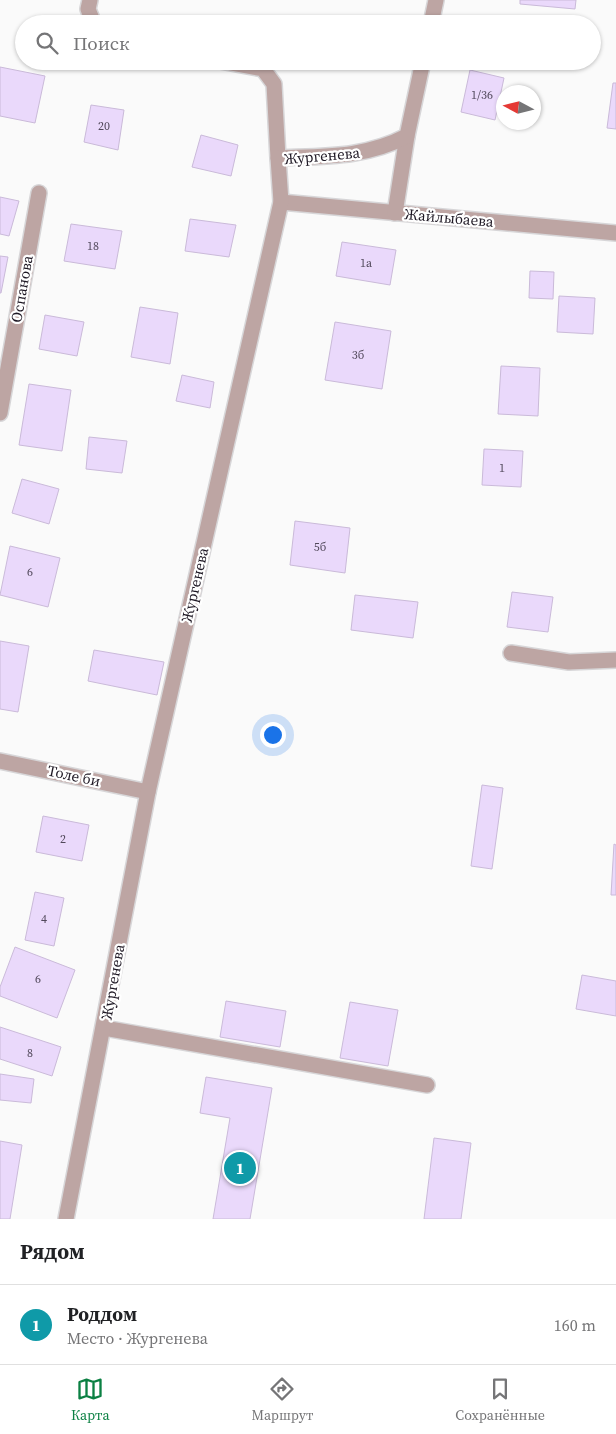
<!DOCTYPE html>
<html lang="ru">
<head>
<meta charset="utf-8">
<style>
	body { margin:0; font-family:"Source Serif 4",serif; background:#f6f6f6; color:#202124 }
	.compass { position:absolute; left:496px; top:85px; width:45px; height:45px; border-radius:50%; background:#fff; box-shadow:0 1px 4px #0004; rotate:277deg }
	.you { position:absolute; left:272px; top:734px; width:18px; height:18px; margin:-12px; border:4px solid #fff; border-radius:50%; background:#1a73e8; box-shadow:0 0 0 8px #1a73e833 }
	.badge { display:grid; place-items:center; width:32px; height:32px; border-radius:50%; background:#0b8043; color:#fff; font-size:16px; font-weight:700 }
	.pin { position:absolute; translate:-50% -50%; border:2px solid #fff; box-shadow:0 1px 5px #0006 }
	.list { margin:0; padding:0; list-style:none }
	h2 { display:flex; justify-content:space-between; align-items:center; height:65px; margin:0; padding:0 20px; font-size:21px }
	h2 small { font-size:16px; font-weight:400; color:#757577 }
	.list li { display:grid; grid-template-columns:32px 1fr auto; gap:15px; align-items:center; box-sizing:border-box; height:80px; padding:0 20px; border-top:1px solid #e0e0e0 }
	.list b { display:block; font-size:19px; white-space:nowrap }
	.list p { margin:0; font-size:16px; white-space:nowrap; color:#757577 }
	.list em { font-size:16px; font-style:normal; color:#757577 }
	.icon { flex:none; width:28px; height:28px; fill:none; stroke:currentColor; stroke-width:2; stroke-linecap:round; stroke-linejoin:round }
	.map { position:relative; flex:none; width:616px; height:1219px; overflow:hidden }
	.search { position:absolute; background:#fff; box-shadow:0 1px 4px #0004; left:15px; right:15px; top:15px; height:55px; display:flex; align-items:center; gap:12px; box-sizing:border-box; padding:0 18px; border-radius:28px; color:#757577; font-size:19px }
	.sheet { height:145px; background:#fff }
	nav { display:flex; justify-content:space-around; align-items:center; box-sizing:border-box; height:70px; border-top:1px solid #e0e0e0; background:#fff; font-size:14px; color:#757577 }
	nav a { display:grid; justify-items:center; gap:2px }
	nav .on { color:#0b8043 }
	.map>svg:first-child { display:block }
</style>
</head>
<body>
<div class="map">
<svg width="616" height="1219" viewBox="0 0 616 1219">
	<rect width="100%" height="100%" fill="#fafafa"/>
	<!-- building -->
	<g fill="#ead9fb" stroke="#cabad9">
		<path d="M520,0H576L575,9L520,4Z"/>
		<path d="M0,67L45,76L35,123L0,116Z"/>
		<path d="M470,70L504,78L495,120L461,112Z"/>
		<path d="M613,83H616V129L607,128Z"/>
		<path d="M91,105L124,110L118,150L84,142Z"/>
		<path d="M201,135L238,145L231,176L192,167Z"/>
		<path d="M0,197L19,201L9,236L0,234Z"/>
		<path d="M190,219L236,225L229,257L185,251Z"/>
		<path d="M71,224L122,231L115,269L64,261Z"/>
		<path d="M342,242L396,250L390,285L336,276Z"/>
		<path d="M0,256L8,257L1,293H0Z"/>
		<path d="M530,271L554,272L553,299L529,298Z"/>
		<path d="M559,296L595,298L593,334L557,332Z"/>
		<path d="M140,307L178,313L170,364L131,357Z"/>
		<path d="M45,315L84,322L77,356L39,349Z"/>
		<path d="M335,322L391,331L382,389L325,380Z"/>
		<path d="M501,366L540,368L538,416L498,414Z"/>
		<path d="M182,375L214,382L210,408L176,401Z"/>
		<path d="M29,384L71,390L62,451L19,445Z"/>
		<path d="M89,437L127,441L122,473L86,469Z"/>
		<path d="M484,449L523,451L521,487L482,485Z"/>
		<path d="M22,479L59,489L49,524L12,513Z"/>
		<path d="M295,521L350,528L345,573L290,565Z"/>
		<path d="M10,546L60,558L48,607L0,595Z"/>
		<path d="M512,592L553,597L548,632L507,627Z"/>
		<path d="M355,595L418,602L413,638L351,630Z"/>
		<path d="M0,641L29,646L18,712L0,709Z"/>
		<path d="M94,650L164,662L157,695L88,681Z"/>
		<path d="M482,785L503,788L492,869L471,866Z"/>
		<path d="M43,816L89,825L82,861L36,852Z"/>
		<path d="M614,844L616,845V895H611Z"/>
		<path d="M35,892L64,898L54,946L25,940Z"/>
		<path d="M15,947L75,970L57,1018L0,996V987Z"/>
		<path d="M582,975L616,981V1016L576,1009Z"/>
		<path d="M226,1001L286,1011L280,1047L220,1037Z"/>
		<path d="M350,1002L398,1010L388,1066L340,1058Z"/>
		<path d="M0,1027L61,1047L52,1076L0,1059Z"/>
		<path d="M0,1074L34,1079L31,1103L0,1100Z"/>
		<path d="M206,1077L272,1088L250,1219H213L230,1118L200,1113Z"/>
		<path d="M434,1138L471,1143L461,1219H424Z"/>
		<path d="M0,1141L22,1145L10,1219H0Z"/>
	</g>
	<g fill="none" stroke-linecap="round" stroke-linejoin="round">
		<defs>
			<g id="minor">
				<path d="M90,0L88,9L94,24"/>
				<path d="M431,24L436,0"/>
				<path d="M220,61L263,69L274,84L278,158"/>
				<path d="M281,202L616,233"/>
				<path d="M395,213L407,136"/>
				<path d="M0,413L39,193"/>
				<path d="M511,653L569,662L616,660"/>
				<path d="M0,761L148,792"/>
				<path d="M104,1028L427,1085"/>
				<path d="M66,1219L148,792L281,202L278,158C324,156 365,158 407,136L423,61"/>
			</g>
		</defs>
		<!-- minor casing -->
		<use href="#minor" stroke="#d7d6d8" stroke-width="18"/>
		<!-- minor -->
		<use href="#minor" stroke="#bda5a3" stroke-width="15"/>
	</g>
	<g text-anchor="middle" stroke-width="4.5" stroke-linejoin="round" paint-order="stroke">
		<!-- number labels -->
		<g font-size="12" fill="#51485a">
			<text x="482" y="99">1/36</text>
			<text x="104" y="130">20</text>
			<text x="93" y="250">18</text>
			<text x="366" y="267">1а</text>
			<text x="358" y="359">3б</text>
			<text x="502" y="472">1</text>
			<text x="320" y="551">5б</text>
			<text x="30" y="576">6</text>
			<text x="63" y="843">2</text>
			<text x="44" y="923">4</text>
			<text x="38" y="983">6</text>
			<text x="30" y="1057">8</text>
		</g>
		<!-- street labels -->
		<g font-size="15" fill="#1e1824" stroke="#fff">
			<text transform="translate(322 156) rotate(-5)" y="5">Жургенева</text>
			<text transform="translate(449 218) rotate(5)" y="5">Жайлыбаева</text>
			<text transform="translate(22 289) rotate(-80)" y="5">Оспанова</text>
			<text transform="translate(195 585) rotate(-77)" y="5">Жургенева</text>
			<text transform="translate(74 776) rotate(12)" y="5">Толе би</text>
			<text transform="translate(113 982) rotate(-80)" y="5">Жургенева</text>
		</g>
	</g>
</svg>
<svg class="compass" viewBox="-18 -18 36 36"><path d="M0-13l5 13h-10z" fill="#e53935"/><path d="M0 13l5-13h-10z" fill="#757577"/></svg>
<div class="you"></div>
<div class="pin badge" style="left:240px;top:1168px;background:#0f9aa8">1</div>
<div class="search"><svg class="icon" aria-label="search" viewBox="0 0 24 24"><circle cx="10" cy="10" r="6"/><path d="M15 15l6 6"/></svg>Поиск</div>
</div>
<section class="sheet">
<h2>Рядом<small></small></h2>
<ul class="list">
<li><span class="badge" style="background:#0f9aa8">1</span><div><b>Роддом</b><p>Место · Жургенева</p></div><em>160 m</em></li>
</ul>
</section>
<nav>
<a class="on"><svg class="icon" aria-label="map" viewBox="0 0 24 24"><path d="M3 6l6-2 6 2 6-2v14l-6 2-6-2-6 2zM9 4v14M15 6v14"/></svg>Карта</a>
<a><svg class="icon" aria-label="directions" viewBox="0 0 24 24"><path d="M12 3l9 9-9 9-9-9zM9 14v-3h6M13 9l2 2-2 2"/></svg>Маршрут</a>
<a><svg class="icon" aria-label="saved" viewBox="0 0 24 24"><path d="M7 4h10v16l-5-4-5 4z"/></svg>Сохранённые</a>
</nav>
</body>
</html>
